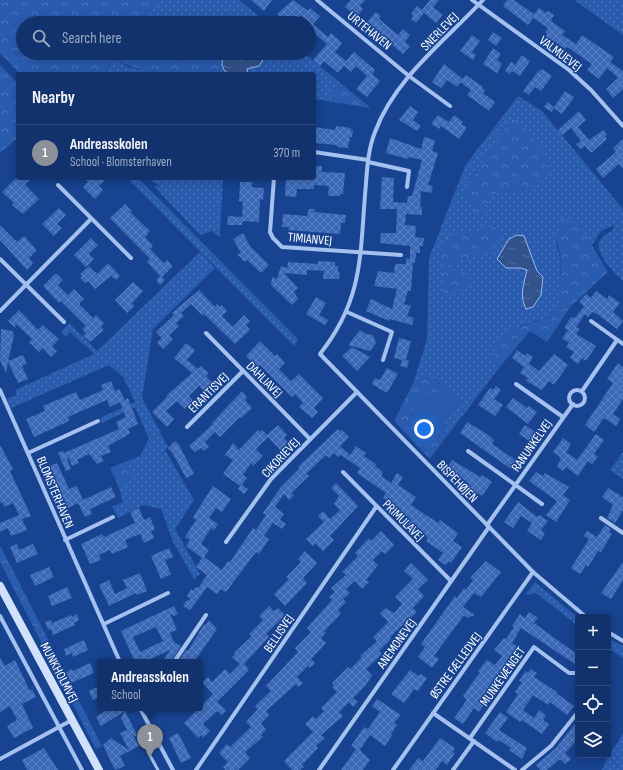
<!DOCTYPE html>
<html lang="en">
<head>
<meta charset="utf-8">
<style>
	body { margin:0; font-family:"Sofia Sans Condensed",sans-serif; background:#1a3a72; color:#f1f3f6 }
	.controls { position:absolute; right:12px; bottom:12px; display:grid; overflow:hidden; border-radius:4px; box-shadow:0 2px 10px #0003 }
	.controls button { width:36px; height:36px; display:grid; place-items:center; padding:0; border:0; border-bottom:1px solid #304d7f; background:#11326c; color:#f1f3f6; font:20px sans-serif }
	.you { position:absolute; left:424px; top:429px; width:14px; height:14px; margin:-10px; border:3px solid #fff; border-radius:50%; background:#1a73e8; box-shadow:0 0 0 6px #1a73e833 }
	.badge { display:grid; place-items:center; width:26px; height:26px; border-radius:50%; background:#8c9099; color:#fff; font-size:13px; font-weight:700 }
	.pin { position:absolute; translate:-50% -33px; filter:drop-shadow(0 1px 2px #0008) }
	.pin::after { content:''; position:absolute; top:21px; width:14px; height:12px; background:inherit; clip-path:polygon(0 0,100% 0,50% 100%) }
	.popup { position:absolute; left:97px; top:659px; width:106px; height:52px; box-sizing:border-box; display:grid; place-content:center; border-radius:4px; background:#11326c; filter:drop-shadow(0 1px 3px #0005); font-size:13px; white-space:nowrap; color:#9caac2 }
	.popup b { font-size:15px; color:#f1f3f6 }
	.popup::after { content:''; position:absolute; left:50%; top:100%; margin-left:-8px; border:8px solid transparent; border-top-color:#11326c }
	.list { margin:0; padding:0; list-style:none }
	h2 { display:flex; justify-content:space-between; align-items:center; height:52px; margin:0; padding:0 16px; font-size:17px }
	h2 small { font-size:13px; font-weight:400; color:#9caac2 }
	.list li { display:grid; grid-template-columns:26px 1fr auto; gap:12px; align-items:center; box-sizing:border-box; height:56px; padding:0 16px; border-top:1px solid #304d7f }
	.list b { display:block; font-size:15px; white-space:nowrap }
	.list p { margin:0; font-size:13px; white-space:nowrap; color:#9caac2 }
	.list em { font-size:13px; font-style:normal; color:#9caac2 }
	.icon { flex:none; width:22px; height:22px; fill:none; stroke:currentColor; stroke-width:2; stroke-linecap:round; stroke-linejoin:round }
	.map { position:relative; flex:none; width:623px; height:770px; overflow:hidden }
	.search { position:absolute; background:#11326c; box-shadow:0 2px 10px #0003; left:16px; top:16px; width:300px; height:44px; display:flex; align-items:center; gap:10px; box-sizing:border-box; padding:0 14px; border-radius:22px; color:#9caac2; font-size:15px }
	.panel { position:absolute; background:#11326c; box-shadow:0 2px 10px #0003; left:16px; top:72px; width:300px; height:108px; border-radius:4px }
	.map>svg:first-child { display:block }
</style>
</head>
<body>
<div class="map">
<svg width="623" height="770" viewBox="0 0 623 770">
	<defs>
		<pattern id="grass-dots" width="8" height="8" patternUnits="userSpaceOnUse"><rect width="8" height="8" fill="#295baf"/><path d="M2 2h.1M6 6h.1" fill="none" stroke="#4974bb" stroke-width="1.8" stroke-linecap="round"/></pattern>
		<pattern id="forest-crowns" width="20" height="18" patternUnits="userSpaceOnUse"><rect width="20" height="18" fill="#295baf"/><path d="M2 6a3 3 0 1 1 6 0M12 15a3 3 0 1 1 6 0" fill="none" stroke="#4974bb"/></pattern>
		<pattern id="water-ripples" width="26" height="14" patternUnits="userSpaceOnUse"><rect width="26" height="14" fill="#32528b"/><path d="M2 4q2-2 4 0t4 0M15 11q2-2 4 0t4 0" fill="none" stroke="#516c9c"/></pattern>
		<pattern id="building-cross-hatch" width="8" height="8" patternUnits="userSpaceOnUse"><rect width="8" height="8" fill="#3b69b7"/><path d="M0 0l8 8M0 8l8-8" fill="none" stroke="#5880c2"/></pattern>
	</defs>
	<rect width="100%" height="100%" fill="#174390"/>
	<!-- grass -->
	<g fill="url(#grass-dots)" fill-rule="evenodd">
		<path d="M157,0H239L267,23H258L230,14L208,23H141Z"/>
		<path d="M574,0H623V35Z"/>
		<path d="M149,53H191L190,62L159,58Z"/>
		<path d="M266,53H304L344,86L333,89V102L314,99V74H248L247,69L259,66Z"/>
		<path d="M112,58L128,67L166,74H108L107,70Z"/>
		<path d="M518,96L542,111L623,209V281C609,268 583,242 612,231L614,225L601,231L592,245L575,222L556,242L561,262L560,276L566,302L557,311L547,318L519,326L493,363L499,368L447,436L443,427L445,418L462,400L435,379H427L428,375L414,381L427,339L429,258L465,166ZM492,151L535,188L495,193L473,174Z"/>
		<path d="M127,178H138L298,339L294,346Z"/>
		<path d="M146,178H223L220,237L212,231L200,235L154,186H160Z"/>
		<path d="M200,252L215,268L153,329L142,398L168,447L165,450L194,500L175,529L200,574L194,579L173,542L161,509L143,505L118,518L112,507L123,502L118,485H125L130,467L125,462L140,456L149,439L135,407L102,423L100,418L135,402L123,377L109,365L11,408L7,399L17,395L15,390L94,354L70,332L66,337L61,332L69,323L97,351Z"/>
		<path d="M623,452V479L610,470Z"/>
		<path d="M535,582L578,618V626L536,593L525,595Z"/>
		<path d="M608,638L623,646V658L608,648Z"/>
		<path d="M623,734V770H602L605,762Z"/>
	</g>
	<!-- forest -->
	<g fill="url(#forest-crowns)">
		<path d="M0,0H157L141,23H23V53H149L159,58L189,62L191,53H223L222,65L224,70L229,74C188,74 149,78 112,58L107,69L108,74H20L0,53Z"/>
		<path d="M230,14L258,23H208Z"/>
		<path d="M0,65L18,83V138L0,153Z"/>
		<path d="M344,86L371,108L333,102V89Z"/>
		<path d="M514,116L552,162L535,188L495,193L479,215L463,194C477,166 497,142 514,116Z"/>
		<path d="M562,219C566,220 571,220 575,222C583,227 601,262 608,272L571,306L547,342L530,331L499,368L493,363L492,357L494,349L509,330L547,318L557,311L566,302L557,293C559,283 562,271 561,261C560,248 550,229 562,219Z"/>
		<path d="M494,226L500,235L494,250L446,265L440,263V258L448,236Z"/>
		<path d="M441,268L467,271L468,284L445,299Z"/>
		<path d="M428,375L427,379C433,379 438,379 441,386C445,398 431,397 424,399C421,400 417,404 414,407L412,415L444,440L430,459L394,421L414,381Z"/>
		<path d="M125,462L130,467L131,475L125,485H118L110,468Z"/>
		<path d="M0,545L102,746L96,749L0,562Z"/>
	</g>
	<!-- park -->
	<path fill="#295baf" d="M440,383L462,400L445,418L443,427L447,436L444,440L412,415L414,407C417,404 421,400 425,399C434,397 444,396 440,383Z"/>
	<!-- water -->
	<g fill="url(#water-ripples)" stroke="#97baf2">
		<path d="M223,53H266V55L259,66L247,69L248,74H229L224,70L222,65Z"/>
		<path d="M517,235L524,236L537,271L543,277L541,295L533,307L526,309C519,295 524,284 527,270L521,268H506L497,259L509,239Z"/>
	</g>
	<!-- building -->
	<g fill="url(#building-cross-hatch)" fill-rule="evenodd">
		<path d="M251,0H272L264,11Z"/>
		<path d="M293,0L308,11L310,8L320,16L313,24L328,37L331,33L342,43L335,52L346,61L354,52L375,70L372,74L380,81L367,97L356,89L367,76L356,66L351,72L344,66L338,73L324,61L320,66L313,60L327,44L315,34L309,41V22L301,15L296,21L293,18L288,23L277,14Z"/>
		<path d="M351,0H365L360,6L363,9L357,17L345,7Z"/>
		<path d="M430,0H439L433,7L443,15L436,23L424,13L416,23L411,19L413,16L411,14L417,6L422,10Z"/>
		<path d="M507,0H514L534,14L539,8L546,13L548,11L554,15L551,21L565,31L562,35L576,44L582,35L614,57L610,62L623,71V89L613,98L606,89L618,78L612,72L607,68L599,79L587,70L592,64L567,47L565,49L546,36L547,34L545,32L548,28L533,18L528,25L503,6Z"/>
		<path d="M376,12L381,16L379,19L398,35L403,29L410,35L405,42L410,46L403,54L366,23Z"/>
		<path d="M493,32L502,38L496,46L488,40Z"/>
		<path d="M472,35L480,41L472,52L476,55L473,60L460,51Z"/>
		<path d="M493,48L501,54L497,60L502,64L497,73L483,64Z"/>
		<path d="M522,55L530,61L520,76L512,71L510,74L505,71L511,62L515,65Z"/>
		<path d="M444,64L463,79L457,87L447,80L441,88L432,82Z"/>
		<path d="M542,69L552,76L541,91L535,87L529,95L523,91L539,70L541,71Z"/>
		<path d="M466,75L483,87L482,88L485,90L483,93L495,102L489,111L467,95L471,90L460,82Z"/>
		<path d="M565,91L574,97L562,114L554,108L552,112L544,107L548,102L554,107Z"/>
		<path d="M410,106L418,112L413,120L421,126L417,131L399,120Z"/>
		<path d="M579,111L586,120L578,127L589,140L603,130L607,135L605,136L607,139L592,152H590L585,146L581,149L576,144L581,141L571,128L562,135L558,130Z"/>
		<path d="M438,115L449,122L454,115L463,122L461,124L466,127L465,131L459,139L441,126L439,129L431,124Z"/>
		<path d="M336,126L351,128L350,130H353L352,137H350L348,148L337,147V145L314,143L316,134H314V127L335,130Z"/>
		<path d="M424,137L435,140L432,151L438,153L428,185L433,186L431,193L421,191L420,207H422V215L406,214L405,225L416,226L415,237L424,238L423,246H420V253H416L415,263L413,262L411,291H408L404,304L411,306L407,316L414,318L412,325L390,319L389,321L366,311L371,299L392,309L397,289L374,286L378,271L394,273L395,264H406V258L410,259V246L380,243L381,233H396L397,209H380L382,177L394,178L393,202L407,203L408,196H412L422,160L409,157L408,159L386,153L390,138L421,149Z"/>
		<path d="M623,139V169L619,164L603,178L596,169L616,152L613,148Z"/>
		<path d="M314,166H322V172L345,173L343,194H340V196H328L329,186L314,185V189H297L296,197L285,196L286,178H314Z"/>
		<path d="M16,178H31L25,185L39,199L23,214L12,205L14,203L2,192Z"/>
		<path d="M84,178H107L99,186L103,190L95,199L83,187L88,182Z"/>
		<path d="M240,182H252V187L264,188L263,200L260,199L259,222L243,221L242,225H227L228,216L242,217L243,202L239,201Z"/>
		<path d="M125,204L132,211L130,212L150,231L145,237L153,246L150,249L164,263L167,260L173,266L162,277L165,280L160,285L156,280L160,276L147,262L150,259L110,218Z"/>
		<path d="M59,208L66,215L57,224L62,228L54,236L42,224Z"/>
		<path d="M309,209H315L314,212L346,215L345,223H341L340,234L288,230L289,227H282L283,214L307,216Z"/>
		<path d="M0,225L17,242L24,236L37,250L29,258L33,263L27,270L0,240Z"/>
		<path d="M243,233L250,246L269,265L261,273L247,260L245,262L237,254L241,253L233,239Z"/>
		<path d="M91,238L98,245L89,254L94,259L86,267L74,255Z"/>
		<path d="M318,261L335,262V266H338V272H340L339,279H323L324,271L307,270V275L284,273L298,288L294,292L298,299L292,305L271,285L272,277L277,279L281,266L287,268L288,262L318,264Z"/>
		<path d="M108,263L120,276L116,280L111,276L95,289L88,281L85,283L80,278L82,276L80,274L89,266L97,274Z"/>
		<path d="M56,273L63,280L58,285L68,295L74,289L84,299L79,304L93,318L96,315L104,323L101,327L104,330L90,342L83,336L86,333L82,329L86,326L61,301L59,303L43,286Z"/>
		<path d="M133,282L143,291L132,303L134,306L127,313L115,300Z"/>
		<path d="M199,290L215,307L217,304L220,307L222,305L227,311L222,316L233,327L244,315L250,321L246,325L250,330L235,344L204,314L202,315L191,304L181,313L184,316L176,323L179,326L169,335L173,339L163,349L157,342L162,338L156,332L174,315L172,313Z"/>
		<path d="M596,291L607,299L609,295L620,303L613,312L623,321L617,329L597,314L592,312L588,317L585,314L576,327L580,329L576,334L596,346L586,361L582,358L578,364L570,358L574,352L566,347L569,343L562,338L568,330L564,328L571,317L575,318L584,306L579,302L586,294L591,298Z"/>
		<path d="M316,297L326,303L319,315L328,320L325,325L306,314Z"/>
		<path d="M19,310L38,330L43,325L59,339L52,347L57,351L51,357L43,348L39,352L29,342L32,339L16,324L15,328L8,321Z"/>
		<path d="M1,329L12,331L14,335L8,361L23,355L27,364L22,366L28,379L18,383L8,362L6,373L0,360Z"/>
		<path d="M360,330L366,334L373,335L376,343L370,351L348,345Z"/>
		<path d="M399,338L411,341L406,360L409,361L407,368L400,366L402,360L394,358Z"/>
		<path d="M260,341L275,356L277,354L285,363L279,369L291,381L299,374L323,398L314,408L318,412L312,418L299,407L303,403L295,394L292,397L260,365L257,367L246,356Z"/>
		<path d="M186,343L195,350L187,360L198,369L201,366L209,373L206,376L213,383L205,392L199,386L189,396L193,401L185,409L177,401L166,411L174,419L167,427L152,412L167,397L166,396L192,373L174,358Z"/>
		<path d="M352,347L370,357L357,371L342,356Z"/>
		<path d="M517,350L525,356L527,353L533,357L529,364L539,371L554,354L568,365L554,385L549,381L542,390L526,381L528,378L520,373L524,367L512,358Z"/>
		<path d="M618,363L623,367V399L613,414L620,419L616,426L604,418L594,432L585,425L613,383L607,379Z"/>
		<path d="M387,368L398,374L387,393L372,384L375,378L380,380Z"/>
		<path d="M111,381L115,391L119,389L125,400L128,398L138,424L128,429L130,433L129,434L108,446L111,452L101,456L104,461L97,464L89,454L77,460L79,463L72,466L69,458L67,459L71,469L66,471L58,453L63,451L64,453L119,429L116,422L126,417L120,402L110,407L107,400L79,412L68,417L69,420L67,422L34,437L26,419L45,411L43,406L76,392L80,400L103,390L101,385Z"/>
		<path d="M496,386L501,390L494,399L503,405L495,416L478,405L490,388L493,390Z"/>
		<path d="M242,391L247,397L245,400L252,408L241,418L240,417L220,437L215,432L205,442L209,447L204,451L201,448L195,452L189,446L213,424L212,423Z"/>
		<path d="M513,398L527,408L529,406L537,412L528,424L506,407Z"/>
		<path d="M467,422L487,434L494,440L492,444L520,463L514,471L460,433Z"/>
		<path d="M278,425L287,435L284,438L289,443L281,451L268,437L256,449L263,456L253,466L251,463L243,475L247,478L242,485L248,489L244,494L238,489L240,486L223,474L233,460L225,455L233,443L239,450L258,430L260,432L262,430L267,435Z"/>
		<path d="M525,425L543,437L537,446L519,434Z"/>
		<path d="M338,429L340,431L342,430L349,437L340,446L350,455L356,446L366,453L364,456L376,464L375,466L383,472L381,476L391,483L397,473L403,477L398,485L416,497L411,505L438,523L440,520L458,533L453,541L462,547L451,563L449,561L446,565L438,560L443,553L426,541L428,538L410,525L409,528L402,523L405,518L392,507L393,505L383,498L386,493L357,473L360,468L341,455L338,457L334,453L329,458L326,455L306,474L309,476L291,493L294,495L289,500L284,494L275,507L284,514L280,520L286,524L282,529L273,523L264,536L269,539L259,554L256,552L226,592L221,589L217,594L207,587L191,609L189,610L183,606L186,601L191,599L187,596L191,589L193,591L195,588L199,587L207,575L196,567L202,558L186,546L190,540L185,537L196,520L193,517L213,486L231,499L222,512L216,508L209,518L218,524L214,530L211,528L201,544L209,550L204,557L222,570L228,561L230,562L253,528L256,530L266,515L263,513L280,488L300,468L298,467Z"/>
		<path d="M596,434L604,440L594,454L598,457L592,464L588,461L578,476L566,467L563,471L557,467L561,458L553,452L563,438L571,444L566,452L577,460Z"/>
		<path d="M175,441L179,445L194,474L186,478L172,452L168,448Z"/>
		<path d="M0,445L13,469L10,471L31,516L22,519L27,530L11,536L8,528L0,532V523L19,515L13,503L4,507L2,502L0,503Z"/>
		<path d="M452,460L480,477L482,475L492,482L482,496L474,491L472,494L466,488L469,484L448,466Z"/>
		<path d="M57,463L69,489L77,486L83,500L111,487L116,497L90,509L92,514L85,517L78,503L66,509L47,467Z"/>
		<path d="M536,472L543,476L545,473L569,487L563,495L570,500L556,522L546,515L557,501L529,481Z"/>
		<path d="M336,483L358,506L330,536L334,540L323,551L315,543L313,546L306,539L324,522L318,516L323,511L330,519L340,510L334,504L339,496L331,488Z"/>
		<path d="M608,488L623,497V510L615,523L607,518L613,505L602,497Z"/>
		<path d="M518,502L537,517L539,515L548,521L541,530L545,533L541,540L527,531L532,523L521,516L513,528L504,522Z"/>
		<path d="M139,508L144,520L150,517L155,529L151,531L154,538L144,543L140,534L125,540L128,547L112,554L110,550L99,555L101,560L90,564L81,544L102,534L104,537L135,523L130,512Z"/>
		<path d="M605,525L611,529L609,532L612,534L601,552L598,551L588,567L586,565L580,574L571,568L589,539L584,536L587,531L597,537Z"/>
		<path d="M381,531L394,545L385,554L382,551L373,560L378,565L366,580L369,582L362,589L355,581L346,589L350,593L343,599L346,602L338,610L341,614L324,631L326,633L321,638L326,643L311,659L315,663L310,668L308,666L297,677L303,683L298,687L296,684L266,711L269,715L261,723L266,730L261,735L263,737L245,752L250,758L238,770H226L223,767L228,762L219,753L227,744L230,747L251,727L246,722L258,709L255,707L257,704L271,691L266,686L298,652L295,648L311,632L307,628L332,600L329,597L335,592L331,588L346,575L342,572L358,556L355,553L369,538L371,541Z"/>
		<path d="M17,544L19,550L33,544L38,554L17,563L10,547Z"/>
		<path d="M169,548L173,557L165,560L171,574L161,579L151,556Z"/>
		<path d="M305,551L317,563L303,578L307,583L285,606L274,594L289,579L286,577L301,562L298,559Z"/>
		<path d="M486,561L501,572L481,597L474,593L463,607L475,615L467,618L464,615L434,656L439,659L432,668L418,657L425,647L421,644L455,596L457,598L464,588L466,590L473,580L470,578Z"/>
		<path d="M623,562V580L611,599L601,593Z"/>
		<path d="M411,563L428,580L418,589L424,596L413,608L417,612L390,637L391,639L379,651L382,654L366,669L372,675L366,685L353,698L358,702L353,707L349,702L339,712L343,716L321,735L325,738L316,746L318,748L302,765L304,767L300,770H292L284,761L313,732L305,724L313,716L316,719L324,711L321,708L337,692L332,687L334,685L332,683L348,667L350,669L362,657L360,656L377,641L373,637L388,622L380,613L386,608L394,613L402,604L395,597L413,579L404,571Z"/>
		<path d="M49,567L54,577L35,586L30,575Z"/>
		<path d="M140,573L147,591L137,595L136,593L109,606L99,585L109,580L115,594L127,588L123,580Z"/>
		<path d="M67,587L72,598L52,606L48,596Z"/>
		<path d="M174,606L178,614L174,616L170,614L177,630L170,633L174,642L181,646L171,662H162L170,650L144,662H135L121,631ZM156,627L163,641L140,652L133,637Z"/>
		<path d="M269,606L274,611L278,608L285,615L266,634L269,637L244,664L249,669L248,671L217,702L226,710L222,715L217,711L203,724L210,731L203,738L201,735L198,738L184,723L213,694L202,682L208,677L212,682L225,669L230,674L240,664L232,657L235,654L234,653L252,636L249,634L263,620L259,616Z"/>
		<path d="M529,612L538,618L534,623L578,655V666L521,628L512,643L521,649L503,672H505L490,693L492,694L479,712L474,708L463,724L454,718L466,701V699L463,696L480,672L478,671L487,660L495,665L502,656L494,650L504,638L506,639L514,627L512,626L520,614L525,618Z"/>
		<path d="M77,614L79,620L74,623L75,625L53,635L51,629L48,630L45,622L51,620L52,623L71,615L72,617Z"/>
		<path d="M209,620L217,629L194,662H178L186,650L188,651L204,624L206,625Z"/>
		<path d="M84,640L88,650L73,657L72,653L66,656L64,649Z"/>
		<path d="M0,657L5,666L15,660L30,691L32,689L36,697L22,704L33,728L14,738L7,726L17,720L10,706L0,712Z"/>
		<path d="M90,663L94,673L71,683L66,672L72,669L73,671Z"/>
		<path d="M531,669L537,673L534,677L557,692L556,693L574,706L567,715L550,702L548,705L533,695L523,710L534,718L539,710L546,715L543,720L549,724L542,734L522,720L520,722L506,712L518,694L515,692L522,682L519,681L526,671L528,673Z"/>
		<path d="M410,670L419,676L421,674L427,678L418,691L414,689L404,703L391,694Z"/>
		<path d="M100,686V697L93,700L89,691Z"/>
		<path d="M377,699L401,715L394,723L397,725L391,734L392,735L385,746L370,735L360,750L370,760L363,770H341L356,749L351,746L364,727L368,729L379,713L380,712L372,706Z"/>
		<path d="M110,708H130L101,726L96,717Z"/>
		<path d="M125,711L137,735L134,737L139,746L120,756L125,766L115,770L103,745L111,738L129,750L120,733L127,730L121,718Z"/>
		<path d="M500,712L508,718L499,730L527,748L522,759L509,750L511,748L499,740L497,742L485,733Z"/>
		<path d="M578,720V739L565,753L571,759L565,764L560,759L547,770H540L536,765L556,748Z"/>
		<path d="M178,733L191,758L181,763L169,738Z"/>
		<path d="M440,738L455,748L453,752L455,753L447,765L442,761L436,770H409L418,758L423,761Z"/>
		<path d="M44,748L58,770H27L22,760Z"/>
	</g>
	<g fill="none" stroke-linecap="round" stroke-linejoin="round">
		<!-- lane -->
		<path stroke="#a4c1f0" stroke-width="3" d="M158,770L148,752L159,744"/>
		<!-- street -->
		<g stroke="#a4c1f0" stroke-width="4">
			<path d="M317,0L409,76L450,106"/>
			<path d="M472,0L569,70L591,90L623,126"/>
			<path d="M483,0C445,41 395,78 375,132C367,152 367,174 365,195C360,259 362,301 320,354L533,572L586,617"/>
			<path d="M314,152L368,160"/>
			<path d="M368,162L409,171L407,187"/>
			<path d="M274,178L270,232L273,238L282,247L401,255"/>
			<path d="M58,185L131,258"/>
			<path d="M0,259L64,322"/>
			<path d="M0,311L91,219"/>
			<path d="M347,312L392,332L383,360"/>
			<path d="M591,321L623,344"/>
			<path d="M206,333L310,439"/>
			<path d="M516,384L563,417"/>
			<path d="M0,390L120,662"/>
			<circle cx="577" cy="398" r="8"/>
			<path d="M582,391L617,340"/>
			<path d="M187,427L243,371"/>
			<path d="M468,451L542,504"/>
			<path d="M28,453L98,421"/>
			<path d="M343,472L451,581"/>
			<path d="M601,518L623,533"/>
			<path d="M487,525L573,404"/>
			<path d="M65,540L113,517"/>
			<path d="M226,542L271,479L357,392"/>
			<path d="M0,616L82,770"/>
			<path d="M104,624L168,593"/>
			<path d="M608,632L623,641"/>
			<path d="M174,662L206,615"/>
			<path d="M140,708L173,770"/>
			<path d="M433,713L515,770"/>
			<path d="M470,738L534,647L569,673H578"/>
			<path d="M0,759L72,720"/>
			<path d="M196,770L376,507"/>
			<path d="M319,770L489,527"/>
			<path d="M393,770L533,572"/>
			<path d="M453,770L474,741"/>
			<path d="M522,770L551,746L578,712"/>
		</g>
		<!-- secondary -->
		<path stroke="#d2e1fb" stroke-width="8" d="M0,586L99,770"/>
	</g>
	<g text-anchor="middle" stroke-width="3" stroke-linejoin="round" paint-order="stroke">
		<!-- street labels -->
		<g font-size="13" fill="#fff" stroke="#174390">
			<text transform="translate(370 30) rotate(39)" y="5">URTEHAVEN</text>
			<text transform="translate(439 31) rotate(-46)" y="5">SNERLEVEJ</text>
			<text transform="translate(561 53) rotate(37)" y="5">VALMUEVEJ</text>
			<text transform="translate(310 238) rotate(5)" y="5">TIMIANVEJ</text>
			<text transform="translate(265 379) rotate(45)" y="5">DAHLIAVEJ</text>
			<text transform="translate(208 392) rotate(-45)" y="5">ERANTISVEJ</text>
			<text transform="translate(531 445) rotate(-55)" y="5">RANUNKELVEJ</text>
			<text transform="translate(280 457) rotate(-47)" y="5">CIKORIEVEJ</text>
			<text transform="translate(458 481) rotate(46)" y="5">BISPEHØJEN</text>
			<text transform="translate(56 492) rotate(67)" y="5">BLOMSTERHAVEN</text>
			<text transform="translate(404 520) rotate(45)" y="5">PRIMULAVEJ</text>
			<text transform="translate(278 633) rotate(-56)" y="5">BELLISVEJ</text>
			<text transform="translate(396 643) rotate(-55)" y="5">ANEMONEVEJ</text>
			<text transform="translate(455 665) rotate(-54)" y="5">ØSTRE FÆLLEDVEJ</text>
			<text transform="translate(60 672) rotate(62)" y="5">MUNKHOLMVEJ</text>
			<text transform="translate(502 676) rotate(-55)" y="5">MUNKEVÆNGET</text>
		</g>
	</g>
</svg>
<div class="controls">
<button>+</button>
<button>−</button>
<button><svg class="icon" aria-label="locate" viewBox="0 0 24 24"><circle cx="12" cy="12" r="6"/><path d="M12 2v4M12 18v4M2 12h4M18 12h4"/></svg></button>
<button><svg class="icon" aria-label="layers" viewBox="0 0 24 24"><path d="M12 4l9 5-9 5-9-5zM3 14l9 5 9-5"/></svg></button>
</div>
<div class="you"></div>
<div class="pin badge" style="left:150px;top:757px">1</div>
<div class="popup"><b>Andreasskolen</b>School</div>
<div class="search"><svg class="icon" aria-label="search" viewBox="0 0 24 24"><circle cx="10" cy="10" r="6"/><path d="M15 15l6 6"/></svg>Search here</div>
<section class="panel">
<h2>Nearby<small></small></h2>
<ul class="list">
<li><span class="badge">1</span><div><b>Andreasskolen</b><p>School · Blomsterhaven</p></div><em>370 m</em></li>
</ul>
</section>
</div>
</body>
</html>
